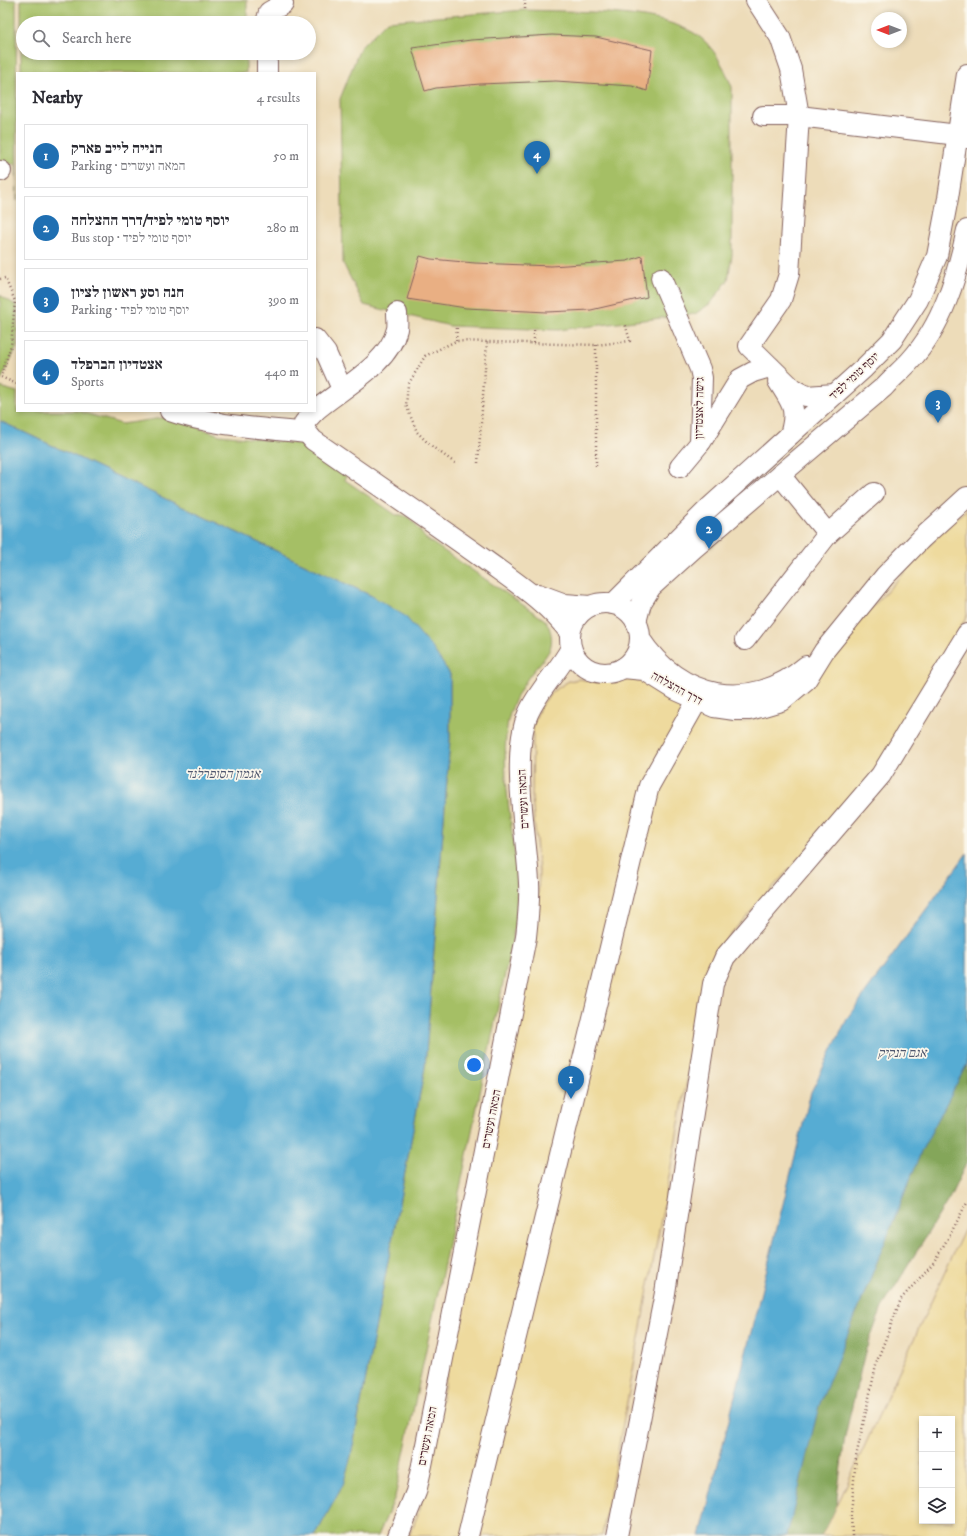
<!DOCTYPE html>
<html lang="en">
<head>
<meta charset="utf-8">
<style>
	body { margin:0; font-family:"IM FELL DW Pica","Frank Ruhl Libre",serif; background:#f7f7f7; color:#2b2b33 }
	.controls { position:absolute; right:12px; bottom:12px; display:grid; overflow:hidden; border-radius:0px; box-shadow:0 2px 6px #0003 }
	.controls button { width:36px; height:36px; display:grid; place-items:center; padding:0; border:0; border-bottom:1px solid #e1e1e2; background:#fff; color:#2b2b33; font:20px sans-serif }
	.compass { position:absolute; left:871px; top:12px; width:36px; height:36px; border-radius:50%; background:#fff; box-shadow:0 2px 6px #0003; rotate:270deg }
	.you { position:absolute; left:474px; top:1065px; width:14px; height:14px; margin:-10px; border:3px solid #fff; border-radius:50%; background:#1a73e8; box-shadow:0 0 0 6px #1a73e833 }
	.badge { display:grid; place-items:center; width:26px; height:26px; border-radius:50%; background:#1f6fb2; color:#fff; font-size:13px; font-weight:700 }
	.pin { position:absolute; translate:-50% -33px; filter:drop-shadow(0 1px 2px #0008) }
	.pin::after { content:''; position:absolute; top:21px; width:14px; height:12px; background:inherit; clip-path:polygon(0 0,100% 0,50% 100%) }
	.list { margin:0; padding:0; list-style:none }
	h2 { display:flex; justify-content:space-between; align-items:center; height:52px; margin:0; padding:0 16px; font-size:17px }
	h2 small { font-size:13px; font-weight:400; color:#7c7c81 }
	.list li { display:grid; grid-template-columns:26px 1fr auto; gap:12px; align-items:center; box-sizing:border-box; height:64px; margin:0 8px 8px; padding:0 8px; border:1px solid #e1e1e2; border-radius:0px }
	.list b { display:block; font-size:15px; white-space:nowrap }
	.list p { margin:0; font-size:13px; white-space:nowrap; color:#7c7c81 }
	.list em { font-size:13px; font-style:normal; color:#7c7c81 }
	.icon { flex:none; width:22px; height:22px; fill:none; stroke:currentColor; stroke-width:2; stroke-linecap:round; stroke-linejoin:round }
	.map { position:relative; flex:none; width:967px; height:1536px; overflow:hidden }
	.search { position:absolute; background:#fff; box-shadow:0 2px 6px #0003; left:16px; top:16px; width:300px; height:44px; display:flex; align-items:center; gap:10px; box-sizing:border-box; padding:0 14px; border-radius:22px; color:#7c7c81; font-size:15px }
	.panel { position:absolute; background:#fff; box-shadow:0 2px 6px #0003; left:16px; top:72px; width:300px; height:340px; border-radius:0px }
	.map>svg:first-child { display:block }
</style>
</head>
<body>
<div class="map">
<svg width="967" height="1536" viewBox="0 0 967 1536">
	<rect width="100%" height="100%" fill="#fbf7ec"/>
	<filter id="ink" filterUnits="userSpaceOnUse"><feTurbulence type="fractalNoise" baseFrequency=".025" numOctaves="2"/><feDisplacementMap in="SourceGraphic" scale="8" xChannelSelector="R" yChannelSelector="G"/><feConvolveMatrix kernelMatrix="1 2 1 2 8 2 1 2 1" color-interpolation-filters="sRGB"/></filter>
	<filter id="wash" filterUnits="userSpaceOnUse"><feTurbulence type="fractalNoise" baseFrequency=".012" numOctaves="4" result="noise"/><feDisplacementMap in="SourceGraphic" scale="16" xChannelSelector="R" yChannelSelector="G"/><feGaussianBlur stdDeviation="0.9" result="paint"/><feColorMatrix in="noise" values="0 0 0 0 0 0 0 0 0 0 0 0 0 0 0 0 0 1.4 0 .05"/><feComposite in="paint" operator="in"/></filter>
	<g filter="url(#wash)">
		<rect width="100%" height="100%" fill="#eddcb9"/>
		<!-- green -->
		<g fill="#a5bf65" stroke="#786f48">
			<path d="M0,0H16L17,201L16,164H0Z"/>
			<path d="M21,0H247V23H23V53H246V73H21Z"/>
			<path d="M525,10C573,12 653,9 694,33C713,44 724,67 732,87V255L728,280L711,303L695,314L558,330L450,326L364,305L343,263L340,99L360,48L387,21Z"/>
			<path d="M0,295L17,306V347L0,382Z"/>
			<path d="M0,387L17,392V411H78L122,424L168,417L220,435L303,444L346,472L345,480L396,515C411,513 417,528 425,538L545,620C551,628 554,641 549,651C544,660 536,667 530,675C520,689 509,709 507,727C500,782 516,836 517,890C517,906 515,921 513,936L395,1497L378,1536H315L326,1514L351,1456L425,1067L450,740V674L372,596L0,421Z"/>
		</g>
		<!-- forest -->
		<path fill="#84a65a" stroke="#676242" d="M967,1017V1162L950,1197L882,1308L865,1352L845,1436L837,1496L838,1536H777L790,1470Z"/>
		<!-- sand -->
		<g fill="#eeda9e" stroke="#9c7c64" fill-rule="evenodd">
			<path d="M967,509V616L878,771L717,949L707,973L602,1536H409L420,1509L537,918L539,871L532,798L533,725L540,707L553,691L569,681L579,679L596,682L623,676L642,680L674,701L707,720L734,723L768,716L804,691L853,628L941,533Z"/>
			<path d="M967,1224V1536H821L829,1523ZM922,1419H952V1521H922Z"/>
		</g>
		<!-- water -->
		<g fill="#57acd3" stroke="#50667f">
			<path d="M0,421L372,596L405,616L433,649L450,674V740L425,1067L351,1456L343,1485L315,1536H0Z"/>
			<path d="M967,853V1064L922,1150L819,1406L787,1536H700L811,1092L848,1017Z"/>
		</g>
		<g id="blocks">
			<!-- building -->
			<g fill="#e9af83">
				<path d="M552,35L596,37L652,50L647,91L632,86L556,81L480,84L436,88L425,91L412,48L471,40Z"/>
				<path d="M420,256L431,259L475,263L551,266L627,261L642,256L647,297L591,310L547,312L466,308L407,299Z"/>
			</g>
		</g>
	</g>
	<g filter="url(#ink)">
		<use href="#blocks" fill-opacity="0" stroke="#83615d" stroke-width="1"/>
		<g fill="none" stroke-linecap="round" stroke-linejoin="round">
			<defs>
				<g id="minor">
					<path d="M756,0L780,37L791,69L799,116L789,274L781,300L749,346L793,389L806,396L835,394"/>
					<path d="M266,23L269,12L283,4"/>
					<path d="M267,53V73"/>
					<path d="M763,116H799L958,135L967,138"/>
					<path d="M0,171H1"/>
					<path d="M661,278L700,369L702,378L700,443L680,467"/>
					<path d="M315,339L326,353L342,389"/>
					<path d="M778,381C792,404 798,408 790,435"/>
					<path d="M170,411C213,426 262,428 307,433"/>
					<path d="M315,411L304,423V429L313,440C370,480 428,519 485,560C515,582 548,603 570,633"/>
					<path d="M315,411C341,388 389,365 397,329C398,324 397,318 397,313"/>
					<path d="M701,442L740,379L753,372L770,367"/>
					<path d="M780,475L828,534"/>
					<path d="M538,594L565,604L590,606"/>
					<circle cx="605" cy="638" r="35"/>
					<path d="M613,604L709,508L864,368L892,340L918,300L937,256L948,198L967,74"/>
					<path d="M636,622L641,603L651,587L694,548L884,387C892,378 902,370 910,361C943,325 957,276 967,230"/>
					<path d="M640,639C679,699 750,714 806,666"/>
					<path d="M745,640L828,534L874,493"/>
					<path d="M623,668L644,670L676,690L714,707L735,710H750L781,701L806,680L824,651L885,576L922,538L967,497"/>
					<path d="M398,1536L416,1492L422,1465L526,937C528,919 530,901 529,883C527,836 510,757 528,714C538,690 559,671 571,648"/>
					<path d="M468,1536L649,786L697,701"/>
					<path d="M617,1536L665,1293L713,984L725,957L881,775L967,634"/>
				</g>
			</defs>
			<!-- minor casing -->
			<use href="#minor" stroke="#83615d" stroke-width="22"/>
			<!-- path -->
			<g stroke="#83615d" stroke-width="2.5" stroke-dasharray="1 3" stroke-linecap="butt">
				<path d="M525,0V10"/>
				<path d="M0,279L5,278L15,301L11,345L1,377L17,384"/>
				<path d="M456,341L457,327"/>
				<path d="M534,343V329"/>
				<path d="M596,345V466"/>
				<path d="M455,463L430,445L417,432L406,405L408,385L425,356L456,341L596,345L630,341L625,323"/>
				<path d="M478,463L487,342"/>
				<path d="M852,1536L851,1514L856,1457L877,1361L901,1299L933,1263L950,1235L967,1202"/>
			</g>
			<!-- minor -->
			<use href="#minor" stroke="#fff" stroke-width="20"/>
		</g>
	</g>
	<g text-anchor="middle" stroke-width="3.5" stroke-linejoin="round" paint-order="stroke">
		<!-- street labels -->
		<g font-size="12" fill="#4a1f2b" stroke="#fbf7ec">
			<text transform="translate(854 376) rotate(-43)" y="4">יוסף טומי לפיד</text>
			<text transform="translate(699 408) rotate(-89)" y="4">גישה לאצטדיון</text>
			<text transform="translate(677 688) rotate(29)" y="4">דרך ההצלחה</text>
			<text transform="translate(523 799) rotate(-93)" y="4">המאה ועשרים</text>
			<text transform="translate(491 1119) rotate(-79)" y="4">המאה ועשרים</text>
			<text transform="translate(427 1436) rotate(-79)" y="4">המאה ועשרים</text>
		</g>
		<!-- water labels -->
		<g font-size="13" font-style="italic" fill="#4f576e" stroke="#fbf7ec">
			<text x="223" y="778">אגמון הסופרלנד</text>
			<text x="902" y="1057">אגם הנקיק</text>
		</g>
	</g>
</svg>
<div class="controls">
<button>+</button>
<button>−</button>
<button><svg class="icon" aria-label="layers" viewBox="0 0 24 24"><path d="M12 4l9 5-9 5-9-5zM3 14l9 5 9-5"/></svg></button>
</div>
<svg class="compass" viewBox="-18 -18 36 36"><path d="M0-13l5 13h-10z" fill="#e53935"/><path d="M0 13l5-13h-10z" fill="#7c7c81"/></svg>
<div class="you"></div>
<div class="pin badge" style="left:571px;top:1099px">1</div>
<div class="pin badge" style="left:709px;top:549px">2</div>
<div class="pin badge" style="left:938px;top:423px">3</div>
<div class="pin badge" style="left:537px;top:174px">4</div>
<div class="search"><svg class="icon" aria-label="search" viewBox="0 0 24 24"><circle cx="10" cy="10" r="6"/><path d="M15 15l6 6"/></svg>Search here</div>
<section class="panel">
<h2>Nearby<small>4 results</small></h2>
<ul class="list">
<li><span class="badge">1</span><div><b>חנייה לייב פארק</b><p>Parking · המאה ועשרים</p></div><em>50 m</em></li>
<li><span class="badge">2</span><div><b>יוסף טומי לפיד/דרך ההצלחה</b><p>Bus stop · יוסף טומי לפיד</p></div><em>280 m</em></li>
<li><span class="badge">3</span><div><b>חנה וסע ראשון לציון</b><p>Parking · יוסף טומי לפיד</p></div><em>390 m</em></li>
<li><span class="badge">4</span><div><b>אצטדיון הברפלד</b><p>Sports</p></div><em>440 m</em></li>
</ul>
</section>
</div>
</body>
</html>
